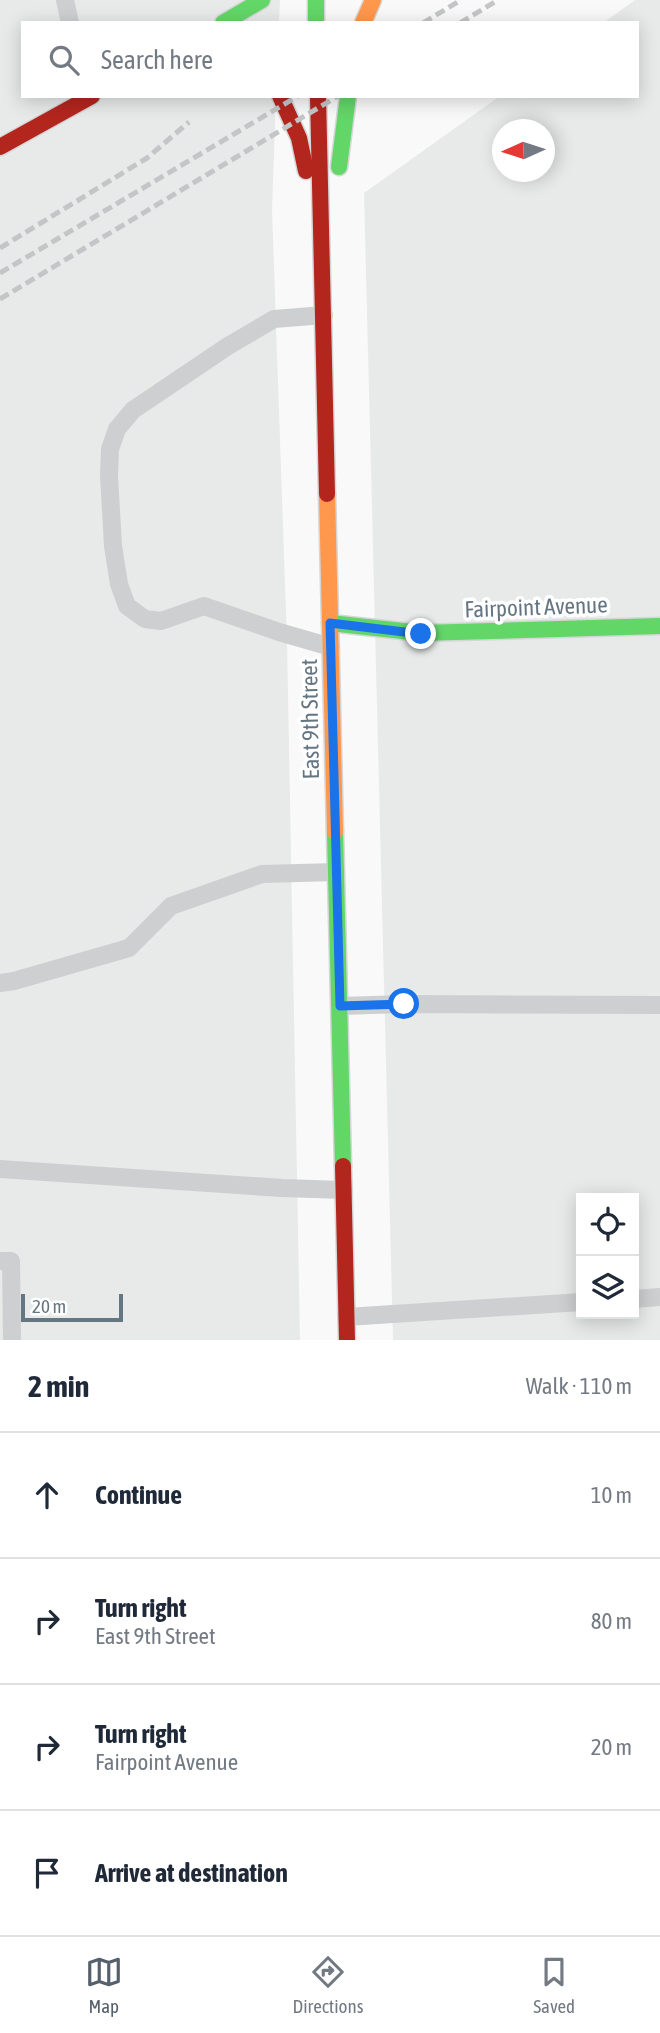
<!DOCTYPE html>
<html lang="en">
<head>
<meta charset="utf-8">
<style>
	body { margin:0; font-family:"Asap Condensed",sans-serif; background:#f2f2f3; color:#1f2937 }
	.controls { position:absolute; right:21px; bottom:21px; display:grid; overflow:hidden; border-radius:0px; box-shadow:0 4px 18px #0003 }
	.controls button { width:63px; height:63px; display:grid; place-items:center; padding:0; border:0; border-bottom:2px solid #e0e1e3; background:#fff; color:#1f2937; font:35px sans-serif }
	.compass { position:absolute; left:492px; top:119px; width:63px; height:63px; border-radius:50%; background:#fff; box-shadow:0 4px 18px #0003; rotate:267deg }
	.scale { position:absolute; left:21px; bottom:18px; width:102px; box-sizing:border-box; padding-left:7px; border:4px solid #657683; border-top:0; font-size:19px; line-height:24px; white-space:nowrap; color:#657683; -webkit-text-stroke:5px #fff; paint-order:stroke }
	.stop { position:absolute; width:21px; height:21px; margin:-16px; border:5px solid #1a73e8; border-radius:50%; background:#fff }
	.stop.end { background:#1a73e8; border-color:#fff; box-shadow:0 2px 7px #0008 }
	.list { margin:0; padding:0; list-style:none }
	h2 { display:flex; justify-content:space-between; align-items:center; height:91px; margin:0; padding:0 28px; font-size:30px }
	h2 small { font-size:23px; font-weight:400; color:#747a83 }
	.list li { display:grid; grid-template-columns:46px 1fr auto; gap:21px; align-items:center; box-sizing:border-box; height:126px; padding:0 28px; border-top:2px solid #e0e1e3 }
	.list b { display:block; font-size:26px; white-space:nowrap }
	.list p { margin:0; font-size:23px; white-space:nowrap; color:#747a83 }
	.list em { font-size:23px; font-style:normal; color:#747a83 }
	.icon { flex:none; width:38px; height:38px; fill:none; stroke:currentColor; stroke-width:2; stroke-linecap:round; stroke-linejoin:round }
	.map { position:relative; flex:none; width:660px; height:1340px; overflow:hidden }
	.search { position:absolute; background:#fff; box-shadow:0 4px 18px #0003; left:21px; right:21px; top:21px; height:77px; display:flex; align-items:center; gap:18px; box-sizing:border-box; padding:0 24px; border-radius:0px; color:#747a83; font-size:26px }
	.sheet { height:595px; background:#fff }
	nav { display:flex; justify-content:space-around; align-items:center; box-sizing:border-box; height:98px; border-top:2px solid #e0e1e3; background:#fff; font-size:19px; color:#747a83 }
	nav a { display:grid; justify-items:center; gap:4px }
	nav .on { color:#56606c }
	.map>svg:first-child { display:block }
</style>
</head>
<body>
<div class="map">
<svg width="660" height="1340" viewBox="0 0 660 1340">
	<rect width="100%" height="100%" fill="#f9f9f9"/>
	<!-- built -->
	<g fill="#e8e9e9" fill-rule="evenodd">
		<path d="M0,0H280L279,23H23V96H276L272,210L287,640L300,1340H0Z"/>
		<path d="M635,0H660V1340H393L364,193L500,96H637V23H603ZM503,130H544V172H503ZM581,1198H634V1314H581Z"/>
	</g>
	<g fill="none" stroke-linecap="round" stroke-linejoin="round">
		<defs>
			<g id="fast">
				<path d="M316,0V23"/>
				<path d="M223,23L262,0"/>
				<path d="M339,167L348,96"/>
				<path d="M330,623L421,633L660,626"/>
				<path d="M335,832L343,1166"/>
			</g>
			<g id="slow">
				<path d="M363,23L373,0"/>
				<path d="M327,494L335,832"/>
			</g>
			<g id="jam">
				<path d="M280,96L299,138L306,171"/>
				<path d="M318,96L327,494"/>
				<path d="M0,147L92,96"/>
				<path d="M343,1166L347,1340"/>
			</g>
		</defs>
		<!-- fast casing -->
		<use href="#fast" stroke="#d5d6d7" stroke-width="19"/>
		<!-- slow casing -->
		<use href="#slow" stroke="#d5d6d7" stroke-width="19"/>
		<!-- jam casing -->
		<use href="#jam" stroke="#d5d6d7" stroke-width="19"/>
		<!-- lane -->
		<g stroke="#cecfd0" stroke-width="18">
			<path d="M65,0L70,23"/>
			<path d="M324,315L274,319L228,346L133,410L117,429L110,449L109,476L113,546L119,584L127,606L145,619L161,621L204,606L279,632L331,647"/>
			<path d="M0,983L14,981L129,948L171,906L262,874L336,872"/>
			<path d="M340,1006L404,1004L660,1005"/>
			<path d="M0,1169L282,1188L344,1190"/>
			<path d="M0,1261H11L12,1340"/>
			<path d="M634,1299L660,1297"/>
			<path d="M346,1317L581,1302"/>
		</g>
		<!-- fast -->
		<use href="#fast" stroke="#63d668" stroke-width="16"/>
		<!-- slow -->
		<use href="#slow" stroke="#ff974d" stroke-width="16"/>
		<!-- jam -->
		<use href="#jam" stroke="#b3261e" stroke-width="16"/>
		<!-- rail -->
		<g stroke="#c3c5c6" stroke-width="5" stroke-dasharray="10 5" stroke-linecap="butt">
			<path d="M423,23L461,0"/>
			<path d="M460,23L498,0"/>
			<path d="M0,248L147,158L189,122"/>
			<path d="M0,273L298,96"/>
			<path d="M0,299L338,96"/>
		</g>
	</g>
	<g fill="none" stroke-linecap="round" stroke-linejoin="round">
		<!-- route -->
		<path stroke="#1a73e8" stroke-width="9" d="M404,1004L340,1006L330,623L421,634"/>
	</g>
	<g text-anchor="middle" stroke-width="7" stroke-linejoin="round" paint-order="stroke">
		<!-- street labels -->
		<g font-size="23" fill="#657683" stroke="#fff">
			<text transform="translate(536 607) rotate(-2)" y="8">Fairpoint Avenue</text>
			<text transform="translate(310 719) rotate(-91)" y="8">East 9th Street</text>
		</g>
	</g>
</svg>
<div class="controls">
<button><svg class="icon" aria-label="locate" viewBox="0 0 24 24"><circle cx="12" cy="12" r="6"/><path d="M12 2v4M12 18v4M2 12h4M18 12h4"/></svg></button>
<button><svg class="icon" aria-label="layers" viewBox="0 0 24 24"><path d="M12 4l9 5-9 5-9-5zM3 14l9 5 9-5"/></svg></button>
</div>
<svg class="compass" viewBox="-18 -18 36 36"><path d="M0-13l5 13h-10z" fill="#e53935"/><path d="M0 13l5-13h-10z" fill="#747a83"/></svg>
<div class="scale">20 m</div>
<div class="stop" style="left:404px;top:1004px"></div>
<div class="stop end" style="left:421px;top:634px"></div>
<div class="search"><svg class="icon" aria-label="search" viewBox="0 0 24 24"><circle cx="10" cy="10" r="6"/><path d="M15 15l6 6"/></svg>Search here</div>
</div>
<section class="sheet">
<h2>2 min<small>Walk · 110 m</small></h2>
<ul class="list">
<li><svg class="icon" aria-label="ahead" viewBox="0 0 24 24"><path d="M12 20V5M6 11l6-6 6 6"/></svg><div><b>Continue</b></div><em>10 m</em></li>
<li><svg class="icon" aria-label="right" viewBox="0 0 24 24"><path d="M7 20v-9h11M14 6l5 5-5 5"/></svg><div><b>Turn right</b><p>East 9th Street</p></div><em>80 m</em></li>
<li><svg class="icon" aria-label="right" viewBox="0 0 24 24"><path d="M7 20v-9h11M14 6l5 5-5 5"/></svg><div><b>Turn right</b><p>Fairpoint Avenue</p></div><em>20 m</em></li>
<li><svg class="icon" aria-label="arrive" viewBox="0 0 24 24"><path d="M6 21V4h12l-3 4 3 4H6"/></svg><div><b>Arrive at destination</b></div></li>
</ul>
</section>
<nav>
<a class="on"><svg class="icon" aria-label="map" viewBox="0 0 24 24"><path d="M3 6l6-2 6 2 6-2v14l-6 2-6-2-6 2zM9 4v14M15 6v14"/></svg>Map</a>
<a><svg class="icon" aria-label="directions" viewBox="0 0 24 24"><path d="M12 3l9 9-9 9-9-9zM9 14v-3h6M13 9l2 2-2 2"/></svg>Directions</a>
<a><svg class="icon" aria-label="saved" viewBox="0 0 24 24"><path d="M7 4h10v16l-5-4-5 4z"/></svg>Saved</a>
</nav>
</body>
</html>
